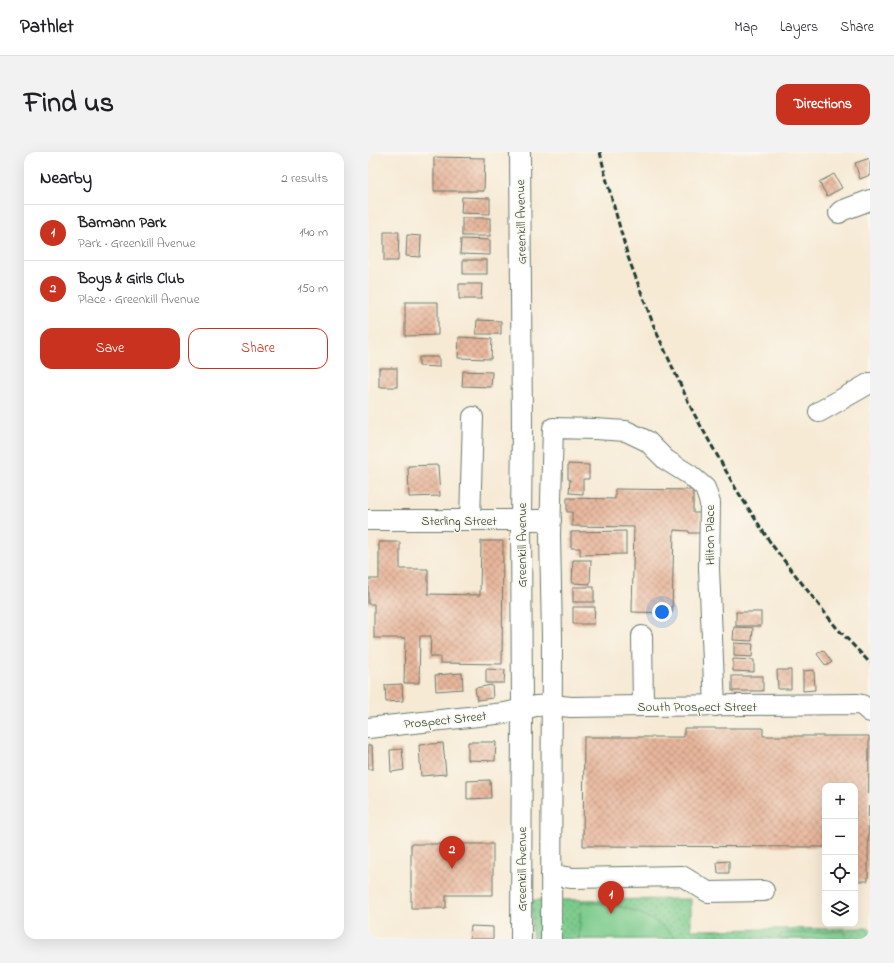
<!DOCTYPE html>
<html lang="en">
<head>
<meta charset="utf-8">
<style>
	body { margin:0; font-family:"Indie Flower",sans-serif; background:#f2f2f2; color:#202124 }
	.controls { position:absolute; right:12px; bottom:12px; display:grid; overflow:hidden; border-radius:8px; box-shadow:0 4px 16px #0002 }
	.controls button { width:36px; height:36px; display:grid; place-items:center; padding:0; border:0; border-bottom:1px solid #e0e0e0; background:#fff; color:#202124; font:20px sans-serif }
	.you { position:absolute; left:294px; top:460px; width:14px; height:14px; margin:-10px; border:3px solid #fff; border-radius:50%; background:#1a73e8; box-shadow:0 0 0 6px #1a73e833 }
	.badge { display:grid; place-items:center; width:26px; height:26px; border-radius:50%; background:#c8321e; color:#fff; font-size:13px; font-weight:700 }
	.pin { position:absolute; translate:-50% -33px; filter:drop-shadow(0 1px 2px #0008) }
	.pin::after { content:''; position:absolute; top:21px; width:14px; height:12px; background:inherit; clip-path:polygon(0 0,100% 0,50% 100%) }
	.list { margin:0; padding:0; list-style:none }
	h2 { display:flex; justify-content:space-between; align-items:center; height:52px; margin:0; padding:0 16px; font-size:17px }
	h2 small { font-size:13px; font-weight:400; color:#757577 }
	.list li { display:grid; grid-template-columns:26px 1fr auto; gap:12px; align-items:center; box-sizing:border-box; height:56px; padding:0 16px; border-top:1px solid #e0e0e0 }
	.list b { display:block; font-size:15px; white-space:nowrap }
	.list p { margin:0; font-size:13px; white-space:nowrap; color:#757577 }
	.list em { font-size:13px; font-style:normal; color:#757577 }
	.actions { display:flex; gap:8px; padding:12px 16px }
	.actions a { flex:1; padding:9px 0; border:1px solid #c8321e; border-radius:12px; text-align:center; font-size:14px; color:#c8321e }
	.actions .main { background:#c8321e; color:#fff }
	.icon { flex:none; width:22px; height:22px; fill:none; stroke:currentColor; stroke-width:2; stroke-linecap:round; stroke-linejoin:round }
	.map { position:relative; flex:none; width:502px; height:787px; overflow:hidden; border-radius:12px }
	header { display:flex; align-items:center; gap:24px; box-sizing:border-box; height:56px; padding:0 20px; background:#fff; border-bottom:1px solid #e0e0e0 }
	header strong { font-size:19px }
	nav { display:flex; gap:22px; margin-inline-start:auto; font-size:14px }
	.intro { display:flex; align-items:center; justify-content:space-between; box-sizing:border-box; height:96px; padding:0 24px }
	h1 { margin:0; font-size:28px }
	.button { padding:10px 18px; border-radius:12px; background:#c8321e; color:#fff; font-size:14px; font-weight:700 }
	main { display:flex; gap:24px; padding:0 24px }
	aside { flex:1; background:#fff; border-radius:12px; box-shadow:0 4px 16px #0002 }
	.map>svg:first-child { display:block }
</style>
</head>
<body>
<header>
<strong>Pathlet</strong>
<nav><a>Map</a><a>Layers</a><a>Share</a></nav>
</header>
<div class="intro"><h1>Find us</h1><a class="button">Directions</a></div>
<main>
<aside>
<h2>Nearby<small>2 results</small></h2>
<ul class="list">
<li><span class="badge">1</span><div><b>Barmann Park</b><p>Park · Greenkill Avenue</p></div><em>140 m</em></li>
<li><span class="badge">2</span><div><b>Boys &amp; Girls Club</b><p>Place · Greenkill Avenue</p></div><em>150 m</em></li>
</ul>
<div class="actions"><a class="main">Save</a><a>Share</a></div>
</aside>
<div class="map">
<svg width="502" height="787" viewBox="0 0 502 787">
	<defs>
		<pattern id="green-dots" width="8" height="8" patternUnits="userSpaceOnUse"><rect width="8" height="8" fill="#7bcb8c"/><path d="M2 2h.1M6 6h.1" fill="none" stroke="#64a673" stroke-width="1.8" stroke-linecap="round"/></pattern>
		<pattern id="building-cross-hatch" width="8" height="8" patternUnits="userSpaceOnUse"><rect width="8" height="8" fill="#e8b69b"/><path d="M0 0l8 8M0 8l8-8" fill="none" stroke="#bb957f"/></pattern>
	</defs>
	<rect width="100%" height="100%" fill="#fbf7ec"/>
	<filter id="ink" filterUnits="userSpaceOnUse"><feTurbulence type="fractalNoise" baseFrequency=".025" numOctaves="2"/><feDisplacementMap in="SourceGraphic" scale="8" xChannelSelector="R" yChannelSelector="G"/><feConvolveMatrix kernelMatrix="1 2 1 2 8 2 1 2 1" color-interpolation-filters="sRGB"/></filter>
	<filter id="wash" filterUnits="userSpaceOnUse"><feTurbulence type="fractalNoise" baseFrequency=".012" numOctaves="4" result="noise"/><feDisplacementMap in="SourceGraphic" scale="16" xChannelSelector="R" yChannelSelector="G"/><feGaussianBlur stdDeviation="0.9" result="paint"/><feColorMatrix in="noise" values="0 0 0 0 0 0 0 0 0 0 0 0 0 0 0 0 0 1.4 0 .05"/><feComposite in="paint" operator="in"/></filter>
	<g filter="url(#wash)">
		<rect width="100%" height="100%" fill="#f6ead5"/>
		<!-- green -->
		<path fill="url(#green-dots)" stroke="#4d8460" d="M323,747V778L502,776V787H164V748Z"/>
		<!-- pitch -->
		<g fill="#7bcb8c" stroke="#4d8460">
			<path d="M213,750C222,751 232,751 241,752C264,756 293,769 309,787H211Z"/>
			<path d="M477,779L478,787H412V782Z"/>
		</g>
		<g id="blocks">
			<!-- building -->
			<g fill="url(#building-cross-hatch)">
				<path d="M66,5L117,6L116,39H66Z"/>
				<path d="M502,6V23L492,27L487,11Z"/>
				<path d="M466,22L474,36L459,44L451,30Z"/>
				<path d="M94,45L122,46V62L93,61Z"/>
				<rect x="94" y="66" width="28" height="18"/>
				<path d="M16,80H31L30,109H16Z"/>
				<path d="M39,83L53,84L52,105L38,104Z"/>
				<path d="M93,87L122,88V103L92,102Z"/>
				<rect x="95" y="108" width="24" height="14"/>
				<path d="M91,132H114L113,147H91Z"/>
				<path d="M37,150H70V183L37,184Z"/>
				<path d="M109,168L133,169V182H108Z"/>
				<path d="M91,185L124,187L123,207L90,206Z"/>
				<path d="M51,205H71V215L51,214Z"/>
				<rect x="11" y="216" width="18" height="19"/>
				<path d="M95,219L124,220L123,235L94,234Z"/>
				<path d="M200,312L221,313V327H215V342L201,341L202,328L200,327Z"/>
				<path d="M70,313L72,344L41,345L40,314Z"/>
				<path d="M247,337L325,338V361H332V381H321V379L306,378L304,461L264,460L266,375L204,374V360H199V346L247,347Z"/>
				<path d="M258,379V402L212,403V396H203V380Z"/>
				<path d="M113,389H135L134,512L72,511V505H62L63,484H52L51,531H36L37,486H6V452H0V427H11V390H32V417H60V442L112,443Z"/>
				<path d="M205,408H223L222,432L204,431Z"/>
				<rect x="205" y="435" width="21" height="15"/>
				<path d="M205,455H227L226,472H205Z"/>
				<rect x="368" y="460" width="25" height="14"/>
				<path d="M366,475L385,476L384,489L365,488Z"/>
				<path d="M366,491L385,492L384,505L366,504Z"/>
				<path d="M455,498L464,510L458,514L449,502Z"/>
				<path d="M365,507L386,508V520L365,519Z"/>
				<path d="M118,517L137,518L136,531H118Z"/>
				<path d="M409,518H423V537H410Z"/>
				<path d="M446,518L447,538L435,539V519Z"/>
				<path d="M94,521L95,537L68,539L67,523Z"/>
				<rect x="364" y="524" width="31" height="15"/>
				<path d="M34,532L35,549L18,550L17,533Z"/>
				<path d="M124,533L125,546L109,548L107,536Z"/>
				<path d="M316,576H395V584H501L500,729H487V634H457V695L215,694L216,585H316Z"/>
				<path d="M100,590H128L127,609L100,608Z"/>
				<path d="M75,591L78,622L53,624L51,593Z"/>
				<path d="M0,593H4L5,617H0Z"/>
				<path d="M34,597L36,618L23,620L22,598Z"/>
				<path d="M122,628L123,646L99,647V629Z"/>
				<path d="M43,692H125V743H78V756H43Z"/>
				<path d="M361,709V721H350L349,710Z"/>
				<path d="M103,774L125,775V787H102Z"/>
			</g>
		</g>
	</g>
	<g filter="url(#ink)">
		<use href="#blocks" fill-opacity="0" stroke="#6a7a6c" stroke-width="1"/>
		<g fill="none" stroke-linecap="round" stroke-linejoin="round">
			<defs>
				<g id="minor">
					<path d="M152,0L154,274L153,368L154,556L153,787"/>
					<path d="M471,61L473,59L502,48"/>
					<path d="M451,260L502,231"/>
					<path d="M0,368H183"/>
					<path d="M102,368L105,265"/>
					<path d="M274,484L275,554"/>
					<path d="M0,576L137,561L168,554L184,553L203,555L275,554L489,552L494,553L502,560"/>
					<path d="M183,723L204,726L314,724L340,740L396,739"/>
					<path d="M183,787L184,485L182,383L185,276L227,277L258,279L279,289L298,308L322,323L337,336L342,351L341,417L347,554"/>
				</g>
			</defs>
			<!-- minor casing -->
			<use href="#minor" stroke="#6a7a6c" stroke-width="22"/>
			<!-- minor -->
			<use href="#minor" stroke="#fff" stroke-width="20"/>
			<!-- rail -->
			<path stroke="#1f3d34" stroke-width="3" stroke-dasharray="6 3" stroke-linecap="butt" d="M232,0L237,22L260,105L287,177L325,260L368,337L404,393L468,475L502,511"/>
		</g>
	</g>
	<g text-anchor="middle" stroke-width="3" stroke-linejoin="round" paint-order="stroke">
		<!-- street labels -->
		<g font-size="13" fill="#1f3d34" stroke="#fbf7ec">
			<text transform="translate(152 70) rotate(-91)" y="5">Greenkill Avenue</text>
			<text x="91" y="373">Sterling Street</text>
			<text transform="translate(341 383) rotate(-90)" y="5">Hilton Place</text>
			<text transform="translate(153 393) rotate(-90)" y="5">Greenkill Avenue</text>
			<text x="329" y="559">South Prospect Street</text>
			<text transform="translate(77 567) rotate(-6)" y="5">Prospect Street</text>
			<text transform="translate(153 717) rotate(-90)" y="5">Greenkill Avenue</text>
		</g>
	</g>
</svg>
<div class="controls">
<button>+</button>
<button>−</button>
<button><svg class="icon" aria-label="locate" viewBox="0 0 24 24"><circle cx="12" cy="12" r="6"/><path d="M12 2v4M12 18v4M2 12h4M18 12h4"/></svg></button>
<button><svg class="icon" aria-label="layers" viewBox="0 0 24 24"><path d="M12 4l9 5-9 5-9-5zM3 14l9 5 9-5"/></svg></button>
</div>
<div class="you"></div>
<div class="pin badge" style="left:243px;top:762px">1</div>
<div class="pin badge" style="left:84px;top:717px">2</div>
</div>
</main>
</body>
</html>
